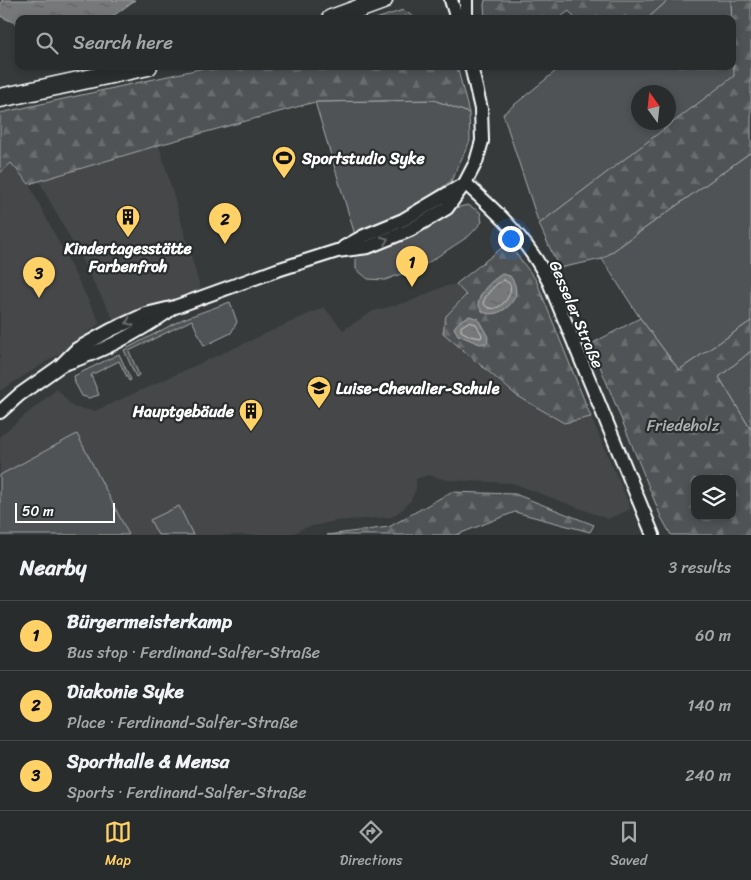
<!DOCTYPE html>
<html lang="en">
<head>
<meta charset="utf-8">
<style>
	body { margin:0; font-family:Sriracha,sans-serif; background:#353838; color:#f1f3f6 }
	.controls { position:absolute; right:15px; bottom:15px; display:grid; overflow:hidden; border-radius:10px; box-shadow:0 2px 8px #0003 }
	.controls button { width:45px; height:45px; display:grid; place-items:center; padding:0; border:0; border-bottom:1px solid #454848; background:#292c2c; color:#f1f3f6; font:25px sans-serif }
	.compass { position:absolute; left:631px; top:85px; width:45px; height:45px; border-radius:50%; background:#292c2c; box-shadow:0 2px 8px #0003; rotate:345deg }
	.scale { position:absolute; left:15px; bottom:12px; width:100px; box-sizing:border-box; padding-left:5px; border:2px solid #fff; border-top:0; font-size:14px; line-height:18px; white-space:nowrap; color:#fff; -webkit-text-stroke:4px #2a2d2e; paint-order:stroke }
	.you { position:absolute; left:510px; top:238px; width:18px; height:18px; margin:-12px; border:4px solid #fff; border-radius:50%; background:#1a73e8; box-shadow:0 0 0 8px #1a73e833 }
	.badge { display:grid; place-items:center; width:32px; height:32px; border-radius:50%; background:#ffd166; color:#111; font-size:16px; font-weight:700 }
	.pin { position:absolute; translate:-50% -41px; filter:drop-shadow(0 1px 2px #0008) }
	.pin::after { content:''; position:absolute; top:26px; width:18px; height:15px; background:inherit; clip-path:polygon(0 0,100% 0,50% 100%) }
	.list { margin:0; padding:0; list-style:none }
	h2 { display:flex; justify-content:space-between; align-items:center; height:65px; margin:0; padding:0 20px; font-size:21px }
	h2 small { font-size:16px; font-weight:400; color:#a5a7a9 }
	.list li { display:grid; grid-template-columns:32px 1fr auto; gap:15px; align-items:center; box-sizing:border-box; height:70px; padding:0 20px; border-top:1px solid #454848 }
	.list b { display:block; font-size:19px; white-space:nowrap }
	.list p { margin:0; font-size:16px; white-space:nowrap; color:#a5a7a9 }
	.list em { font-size:16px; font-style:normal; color:#a5a7a9 }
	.icon { flex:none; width:28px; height:28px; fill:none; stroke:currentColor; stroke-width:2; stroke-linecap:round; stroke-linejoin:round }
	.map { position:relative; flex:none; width:751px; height:535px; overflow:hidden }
	.search { position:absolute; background:#292c2c; box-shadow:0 2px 8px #0003; left:15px; right:15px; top:15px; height:55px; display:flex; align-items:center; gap:12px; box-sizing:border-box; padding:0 18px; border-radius:10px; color:#a5a7a9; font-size:19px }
	.sheet { height:275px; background:#292c2c }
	nav { display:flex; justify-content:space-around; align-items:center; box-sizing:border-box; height:70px; border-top:1px solid #454848; background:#292c2c; font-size:14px; color:#a5a7a9 }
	nav a { display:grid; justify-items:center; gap:2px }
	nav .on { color:#ffd166 }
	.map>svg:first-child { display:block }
</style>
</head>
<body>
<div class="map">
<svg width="751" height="535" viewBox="0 0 751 535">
	<defs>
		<pattern id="forest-firs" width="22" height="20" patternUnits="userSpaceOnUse" patternTransform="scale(1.25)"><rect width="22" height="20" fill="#505354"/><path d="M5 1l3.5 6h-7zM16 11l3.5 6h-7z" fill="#6a6d6e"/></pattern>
		<pattern id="water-ripples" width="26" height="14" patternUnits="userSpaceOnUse" patternTransform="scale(1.25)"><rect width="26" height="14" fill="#767879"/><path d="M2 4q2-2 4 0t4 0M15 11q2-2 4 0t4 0" fill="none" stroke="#616262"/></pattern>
	</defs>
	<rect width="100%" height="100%" fill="#373a3b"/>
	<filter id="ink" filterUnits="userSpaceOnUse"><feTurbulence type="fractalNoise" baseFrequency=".02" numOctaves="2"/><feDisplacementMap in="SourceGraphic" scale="10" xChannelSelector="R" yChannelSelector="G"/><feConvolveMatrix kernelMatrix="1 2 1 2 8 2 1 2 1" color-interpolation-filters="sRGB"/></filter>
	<g filter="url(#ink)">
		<!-- built -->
		<g fill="#444748">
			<path d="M159,145L201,290L142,310L115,322L39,181Z"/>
			<path d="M11,163L29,184L100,323L70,347L0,391V173Z"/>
			<path d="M456,284L466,295L459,301L516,395L564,423L591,417L631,509L608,519L512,483L447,480L428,475L416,479V489L411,500L403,509L392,517L336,521L304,528L290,535H0V436L57,389L73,407L95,411L324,307L343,330L373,311L411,301L442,287Z"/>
		</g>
		<!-- grass -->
		<g fill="#505354" stroke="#a8a9aa" fill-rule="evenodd">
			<path d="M668,0H731L732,19H647Z"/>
			<path d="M732,23L735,76L539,224L503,114L562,66H732ZM638,92H668V122H638Z"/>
			<path d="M434,100L469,113L470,141L451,181L416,206L355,235L315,102Z"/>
			<path d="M751,152V321L679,370L640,318L602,259Z"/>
			<path d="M468,205L480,212L482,222L469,236L423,266L385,280L368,279L356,269V258L360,254L455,208Z"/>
			<path d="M230,302L237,322L231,333L204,346L192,320L129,351L139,375L136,377L124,350L183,319Z"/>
			<path d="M751,351V430L719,377Z"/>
			<path d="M119,354L131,380L129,381L119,361L91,375L99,395L89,398L82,396L75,383L74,376Z"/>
			<path d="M77,434L129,535H0V475Z"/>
			<path d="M179,506L193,535H158L150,520Z"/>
		</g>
		<!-- forest -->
		<g fill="url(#forest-firs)" stroke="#a8a9aa" fill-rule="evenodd">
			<path d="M485,0H668L647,19H575L569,11L558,19H485L484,5Z"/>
			<path d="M731,0H751V152L602,259L559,268L539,224L734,76Z"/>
			<path d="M403,10L417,19H376Z"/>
			<path d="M213,66H457L469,113L434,100L315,102L159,145L29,184L11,163L0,173V113Z"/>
			<path d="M508,243L536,280L591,417L564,423L516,395L443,333L446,316L466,295L456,284Z"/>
			<path d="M640,318L679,370L751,321V351L719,377L751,430V535H671L661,517L591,344ZM695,479H732V516H695Z"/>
			<path d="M451,492L515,494L594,525L590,532L515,512L456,535H327L389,527Z"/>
		</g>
		<!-- water -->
		<g fill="url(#water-ripples)" stroke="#adaeaf">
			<path d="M2,0H135L109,19H19V25L0,16V6Z"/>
			<path d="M502,274L510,276C529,299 496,322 482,311C480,309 479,306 478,304C480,291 491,281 502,274Z"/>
			<path d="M470,316L478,319L488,337L487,343L480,344L458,335L454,328C458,321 463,319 470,316Z"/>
		</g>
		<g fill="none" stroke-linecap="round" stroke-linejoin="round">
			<!-- shore -->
			<g stroke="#c8c9c9" stroke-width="1">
				<path d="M504,280L510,284C514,299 493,318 483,303C486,294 495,284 504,280Z"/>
				<path d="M469,322L476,324L482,335L481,338L470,336L461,331V327Z"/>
			</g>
			<defs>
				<g id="minor">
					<path d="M451,0L457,19"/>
					<path d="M466,19V0"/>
					<path d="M465,183C489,205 514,227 533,255C539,263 544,273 549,282L653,535"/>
					<path d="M344,247L364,236L403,220L459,187"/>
					<path d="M64,364C101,352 137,333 169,311"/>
					<path d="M0,412L19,395L60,366L77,349L111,330L146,314L175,307L277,270L337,251L368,247L410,230L447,208L465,183L476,162L482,141L481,109L471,66"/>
				</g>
				<g id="secondary">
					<path d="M331,19L383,0"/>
					<path d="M0,98L148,66"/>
				</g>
			</defs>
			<!-- minor casing -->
			<use href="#minor" stroke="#fff" stroke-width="16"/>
			<!-- secondary casing -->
			<use href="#secondary" stroke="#fff" stroke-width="21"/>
			<!-- minor -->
			<use href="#minor" stroke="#2a2d2e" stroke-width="12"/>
			<!-- secondary -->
			<use href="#secondary" stroke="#2a2d2e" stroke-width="18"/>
		</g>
		<!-- one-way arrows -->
		<defs><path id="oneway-chevron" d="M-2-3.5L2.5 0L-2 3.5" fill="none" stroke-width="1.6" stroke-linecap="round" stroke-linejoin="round" transform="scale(1.25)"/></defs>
		<g stroke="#6a6c6d">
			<use href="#oneway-chevron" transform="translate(385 240) rotate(-22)"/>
			<use href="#oneway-chevron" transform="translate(129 322) rotate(155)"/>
		</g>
	</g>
	<!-- icons -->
	<defs>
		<symbol id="stadium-pin" viewBox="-11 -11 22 30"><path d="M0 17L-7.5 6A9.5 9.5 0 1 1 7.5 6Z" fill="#ffd166" stroke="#2a2d2e"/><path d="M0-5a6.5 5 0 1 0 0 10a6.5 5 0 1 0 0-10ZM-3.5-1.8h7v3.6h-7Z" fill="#111"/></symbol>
		<symbol id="building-pin" viewBox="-11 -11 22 30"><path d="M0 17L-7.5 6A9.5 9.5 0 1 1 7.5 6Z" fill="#ffd166" stroke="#2a2d2e"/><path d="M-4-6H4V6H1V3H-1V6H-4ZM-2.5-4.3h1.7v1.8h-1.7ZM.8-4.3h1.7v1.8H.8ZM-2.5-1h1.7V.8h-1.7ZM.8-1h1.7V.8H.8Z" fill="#111"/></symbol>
		<symbol id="school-pin" viewBox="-11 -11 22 30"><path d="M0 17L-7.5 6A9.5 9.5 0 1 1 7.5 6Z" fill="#ffd166" stroke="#2a2d2e"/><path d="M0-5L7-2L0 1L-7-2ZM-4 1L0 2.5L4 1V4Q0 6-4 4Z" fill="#111"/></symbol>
	</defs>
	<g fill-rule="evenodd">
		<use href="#stadium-pin" x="270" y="144" width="28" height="38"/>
		<use href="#building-pin" x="114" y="203" width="28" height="38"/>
		<use href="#school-pin" x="305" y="374" width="28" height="38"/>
		<use href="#building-pin" x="237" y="397" width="28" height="38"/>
	</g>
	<g text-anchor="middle" stroke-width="4.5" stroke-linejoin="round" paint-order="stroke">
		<!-- poi labels -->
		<g font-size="16" font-weight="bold" fill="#fff" stroke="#2a2d2e" text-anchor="start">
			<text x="302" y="164">Sportstudio Syke</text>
			<text x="128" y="254" text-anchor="middle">Kindertagesstätte<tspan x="128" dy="18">Farbenfroh</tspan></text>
			<text x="336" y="394">Luise-Chevalier-Schule</text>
			<text x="234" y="417" text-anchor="end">Hauptgebäude</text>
		</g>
		<!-- street labels -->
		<g font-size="16" fill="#fff" stroke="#2a2d2e">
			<text transform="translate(577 314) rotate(67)" y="6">Gesseler Straße</text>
		</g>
		<!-- park labels -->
		<g font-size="16" fill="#b0b2b2" stroke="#2a2d2e">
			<text x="683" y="431">Friedeholz</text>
		</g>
	</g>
</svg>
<div class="controls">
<button><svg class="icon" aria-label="layers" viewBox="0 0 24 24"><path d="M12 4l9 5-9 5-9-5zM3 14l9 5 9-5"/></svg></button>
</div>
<svg class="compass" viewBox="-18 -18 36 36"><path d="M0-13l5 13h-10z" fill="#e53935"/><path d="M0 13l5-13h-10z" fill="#a5a7a9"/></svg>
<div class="scale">50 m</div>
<div class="you"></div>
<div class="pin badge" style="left:412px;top:287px">1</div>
<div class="pin badge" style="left:225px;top:244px">2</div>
<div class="pin badge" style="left:39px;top:298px">3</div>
<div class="search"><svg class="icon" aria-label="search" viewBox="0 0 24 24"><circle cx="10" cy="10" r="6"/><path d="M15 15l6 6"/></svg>Search here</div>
</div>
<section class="sheet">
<h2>Nearby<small>3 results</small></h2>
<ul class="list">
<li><span class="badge">1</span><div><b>Bürgermeisterkamp</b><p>Bus stop · Ferdinand-Salfer-Straße</p></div><em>60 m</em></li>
<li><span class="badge">2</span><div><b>Diakonie Syke</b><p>Place · Ferdinand-Salfer-Straße</p></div><em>140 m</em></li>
<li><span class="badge">3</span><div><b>Sporthalle &amp; Mensa</b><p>Sports · Ferdinand-Salfer-Straße</p></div><em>240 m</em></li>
</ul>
</section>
<nav>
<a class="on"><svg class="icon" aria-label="map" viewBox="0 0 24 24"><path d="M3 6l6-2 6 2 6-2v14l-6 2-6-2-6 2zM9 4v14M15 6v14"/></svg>Map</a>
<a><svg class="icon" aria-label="directions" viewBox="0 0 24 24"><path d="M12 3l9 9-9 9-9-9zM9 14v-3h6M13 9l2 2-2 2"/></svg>Directions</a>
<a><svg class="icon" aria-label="saved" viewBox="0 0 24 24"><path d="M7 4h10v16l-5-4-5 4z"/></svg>Saved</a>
</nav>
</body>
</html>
